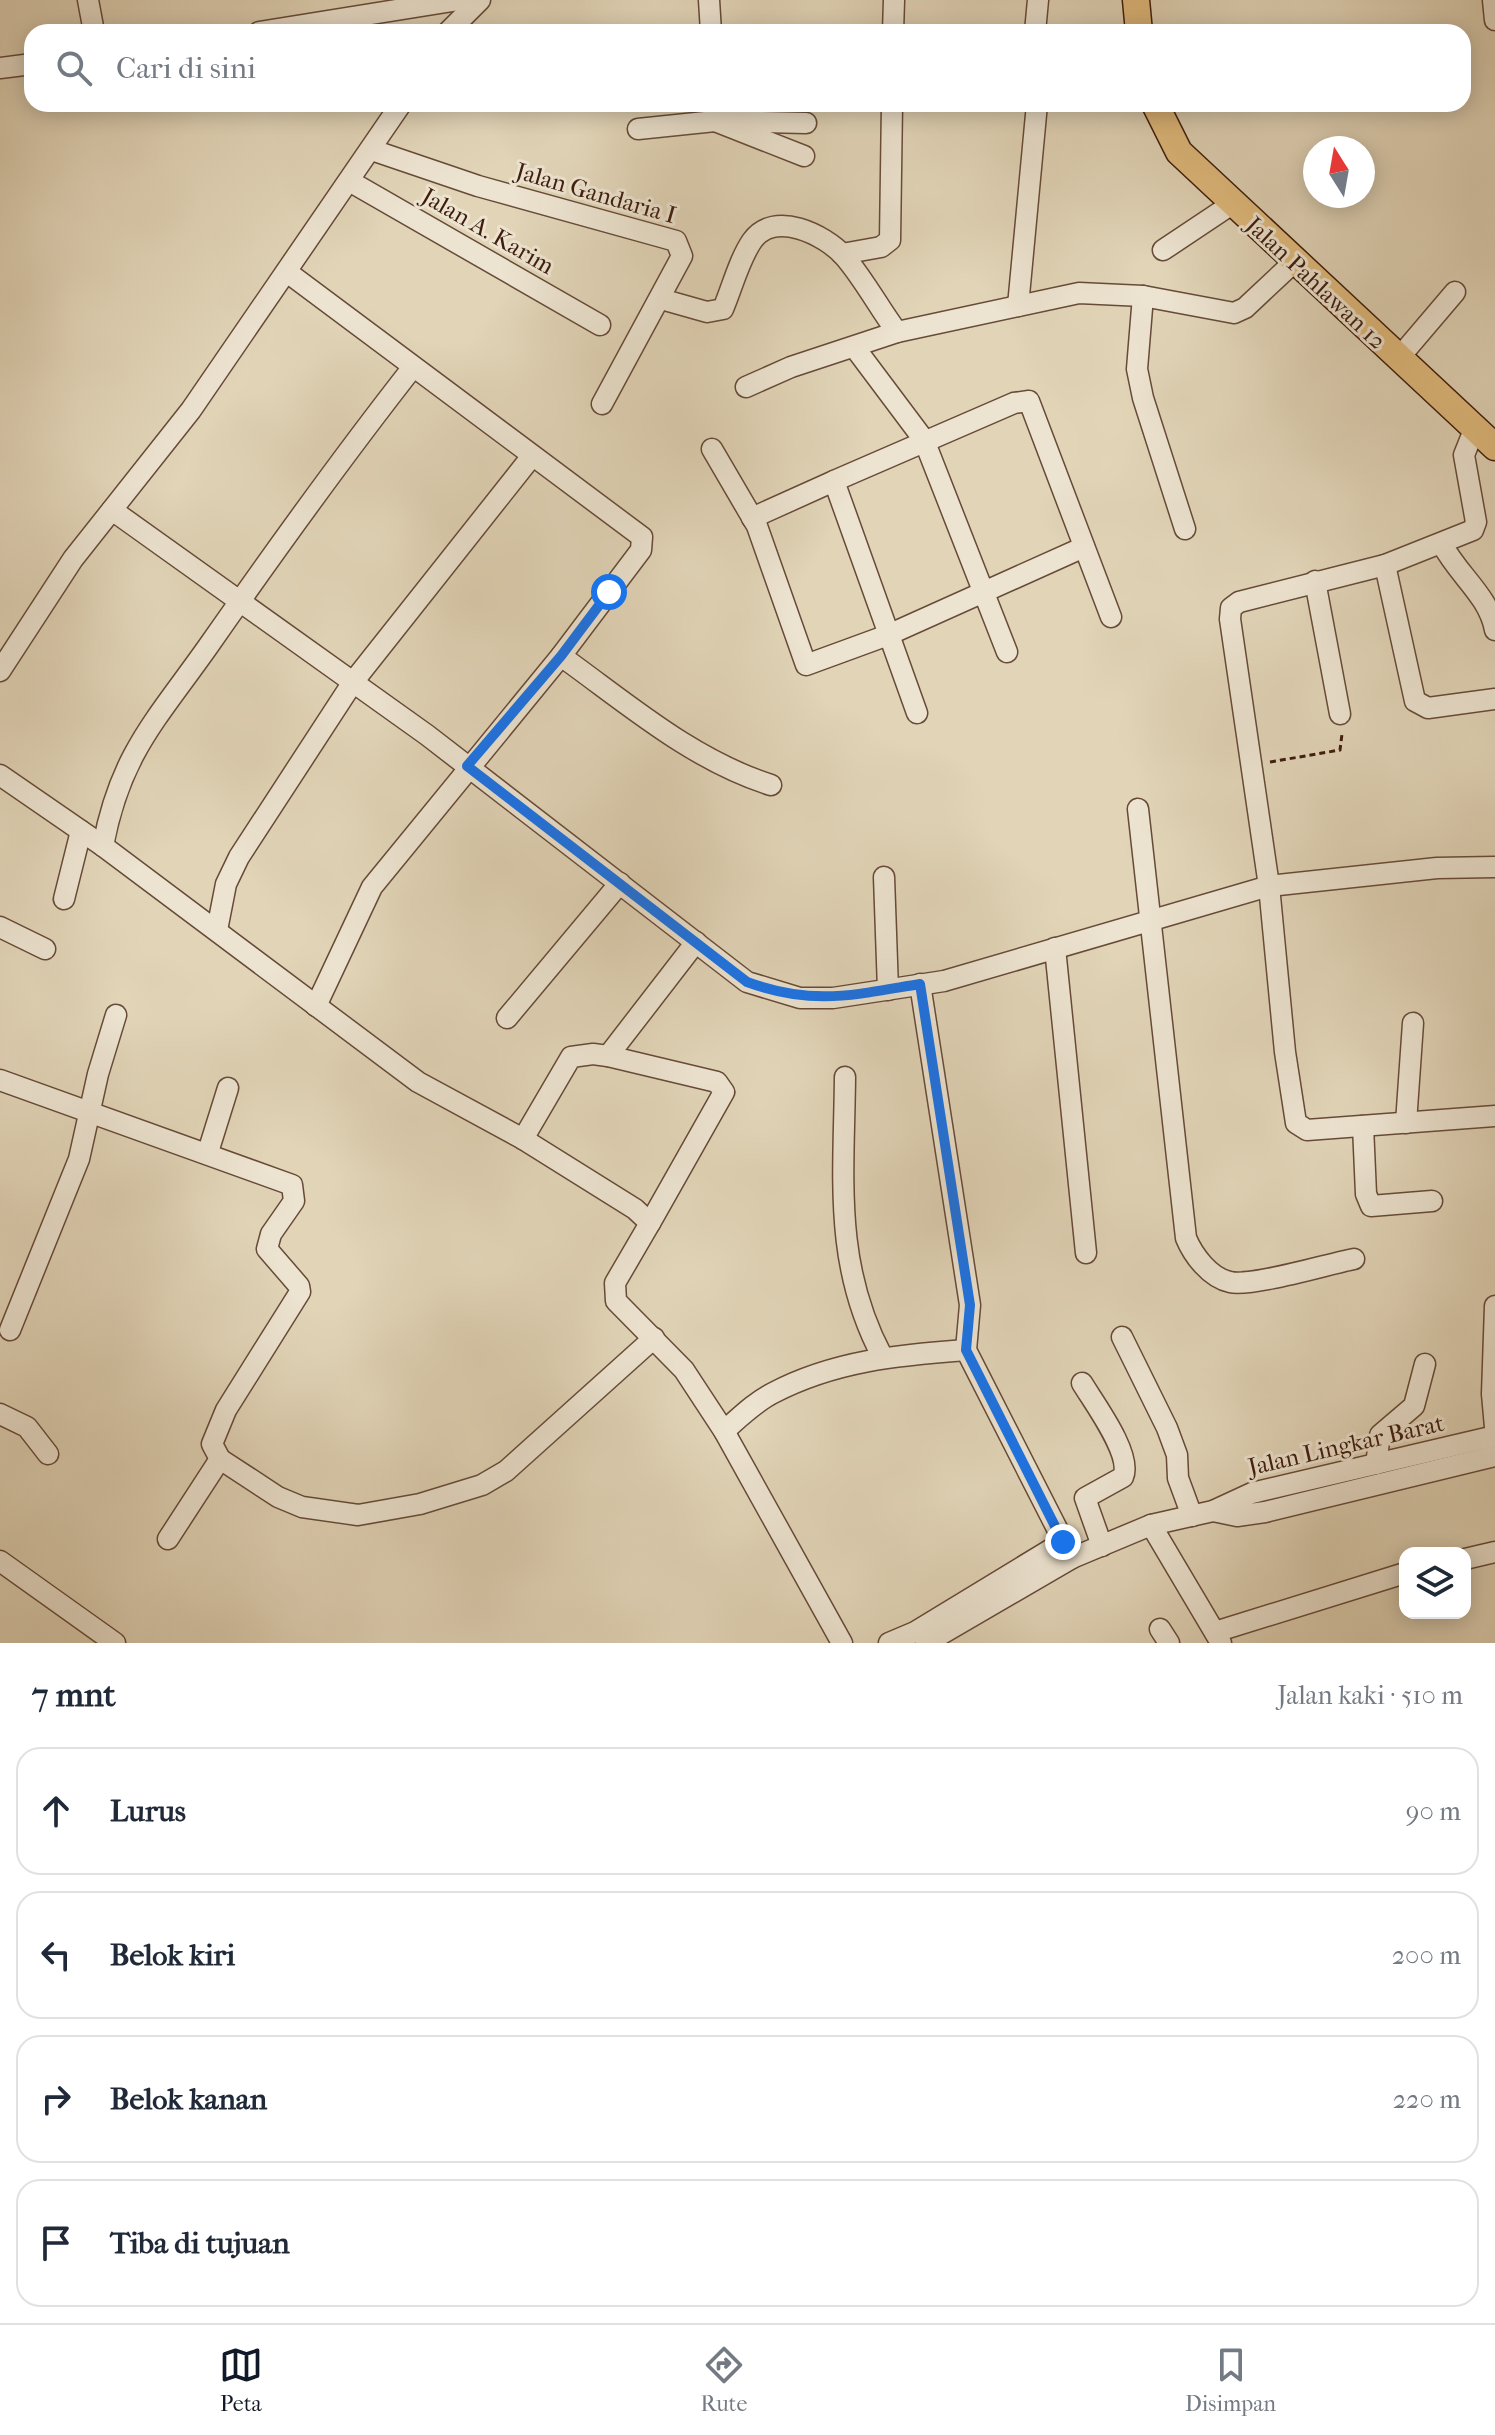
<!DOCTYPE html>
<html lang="id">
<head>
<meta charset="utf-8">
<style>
	body { margin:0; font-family:"IM FELL French Canon",serif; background:#f2f2f3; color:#1f2937 }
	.controls { position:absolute; right:24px; bottom:24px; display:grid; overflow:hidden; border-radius:16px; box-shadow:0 4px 20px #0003 }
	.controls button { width:72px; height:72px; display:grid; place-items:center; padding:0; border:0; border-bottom:2px solid #e0e1e3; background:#fff; color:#1f2937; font:40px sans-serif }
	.compass { position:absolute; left:1303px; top:136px; width:72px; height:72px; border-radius:50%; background:#fff; box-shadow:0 4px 20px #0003; rotate:349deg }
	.stop { position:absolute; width:24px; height:24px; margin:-18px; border:6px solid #1a73e8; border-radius:50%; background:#fff }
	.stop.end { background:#1a73e8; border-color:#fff; box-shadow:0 2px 8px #0008 }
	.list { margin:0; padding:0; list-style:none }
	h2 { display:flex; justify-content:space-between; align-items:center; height:104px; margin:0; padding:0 32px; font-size:34px }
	h2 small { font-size:26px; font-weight:400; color:#747a83 }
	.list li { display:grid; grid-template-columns:52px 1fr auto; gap:24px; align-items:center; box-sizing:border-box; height:128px; margin:0 16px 16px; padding:0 16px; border:2px solid #e0e1e3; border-radius:24px }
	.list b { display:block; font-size:30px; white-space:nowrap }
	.list em { font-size:26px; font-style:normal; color:#747a83 }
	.icon { flex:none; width:44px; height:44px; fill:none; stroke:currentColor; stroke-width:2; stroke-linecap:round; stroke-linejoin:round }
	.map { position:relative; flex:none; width:1495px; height:1643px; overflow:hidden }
	.search { position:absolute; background:#fff; box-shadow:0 4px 20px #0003; left:24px; right:24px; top:24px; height:88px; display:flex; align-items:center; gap:20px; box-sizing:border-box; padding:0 28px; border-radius:24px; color:#747a83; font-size:30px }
	.sheet { height:680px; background:#fff }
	nav { display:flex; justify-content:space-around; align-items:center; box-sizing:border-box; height:112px; border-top:2px solid #e0e1e3; background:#fff; font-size:22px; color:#747a83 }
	nav a { display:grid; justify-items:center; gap:4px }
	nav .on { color:#111827 }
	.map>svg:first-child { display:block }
</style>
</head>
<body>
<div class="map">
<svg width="1495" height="1643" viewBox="0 0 1495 1643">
	<rect width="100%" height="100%" fill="#e1d4b7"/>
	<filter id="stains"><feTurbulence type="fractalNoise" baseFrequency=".0025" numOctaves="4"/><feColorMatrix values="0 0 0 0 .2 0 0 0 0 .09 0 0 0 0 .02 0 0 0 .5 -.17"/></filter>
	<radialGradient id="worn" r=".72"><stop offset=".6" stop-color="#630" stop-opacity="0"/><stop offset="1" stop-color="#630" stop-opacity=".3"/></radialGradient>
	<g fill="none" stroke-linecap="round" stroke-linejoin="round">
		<defs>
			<g id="minor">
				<path d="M88,0L94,32"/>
				<path d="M709,0L711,32"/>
				<path d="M1493,0L1495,20"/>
				<path d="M259,32L459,0"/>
				<path d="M448,32L480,0"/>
				<path d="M893,32L894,0"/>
				<path d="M1035,32L1038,0"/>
				<path d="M0,68L32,64"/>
				<path d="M714,104L715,121L806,123"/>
				<path d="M638,129L715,121L804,156"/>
				<path d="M372,150L478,186L676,241L682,256L602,404"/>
				<path d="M351,182L600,325"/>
				<path d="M1163,250L1232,204"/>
				<path d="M842,254L881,247L890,240L892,104"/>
				<path d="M287,272L642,537L641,550L561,656L372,887L316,1006"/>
				<path d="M1143,296L1137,369L1143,398L1185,529"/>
				<path d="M661,299L707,312L723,309C732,288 739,260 752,241C774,209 825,235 844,256C864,279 879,308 897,332"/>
				<path d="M1018,306L1037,104"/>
				<path d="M855,348L924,440L1007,652"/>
				<path d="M1398,359L1455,292"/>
				<path d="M746,387L791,367L897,332L1079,293L1143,296L1234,313L1245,308L1294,262"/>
				<path d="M1474,430L1464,455L1476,522L1473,530L1385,565L1239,602L1231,608L1230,619L1269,886L1285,1052L1296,1123L1307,1130L1495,1116"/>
				<path d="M712,449L757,526L806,665L888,635L1084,547"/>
				<path d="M112,510L427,735L747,982L800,998H833L944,981L1269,886L1437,868L1495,867"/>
				<path d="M752,518L834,481"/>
				<path d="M1442,544C1458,575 1489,596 1495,630"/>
				<path d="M1385,565L1415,701L1428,708L1495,699"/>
				<path d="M1315,581L1340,714"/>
				<path d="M561,656C628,704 692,760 771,785"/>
				<path d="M0,671L73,559L191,410L401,104"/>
				<path d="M917,713L834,481L1014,403L1029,401L1111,617"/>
				<path d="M0,775L103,846L418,1082L523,1139L635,1209L650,1223L615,1283L616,1301L684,1370L724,1431L842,1643"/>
				<path d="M1138,809L1186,1238C1193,1255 1210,1278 1230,1282C1252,1287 1328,1264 1354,1259"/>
				<path d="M103,846C120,755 156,720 207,648C274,552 340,460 413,367"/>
				<path d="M884,877L888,990"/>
				<path d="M64,899L81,831"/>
				<path d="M0,927L45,949"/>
				<path d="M217,930L226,884L239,857L353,682L532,456"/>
				<path d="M1055,948L1086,1253"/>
				<path d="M920,984L970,1305L966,1350L1072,1558"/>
				<path d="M507,1018L620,883"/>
				<path d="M608,1056L717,1082L724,1092L650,1223"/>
				<path d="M845,1077C844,1177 833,1264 882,1356"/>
				<path d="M0,1080L292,1185L294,1201L271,1234L267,1249L299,1286L300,1292L226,1410L212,1444L220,1459L278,1497L302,1507L358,1515L420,1504L482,1485L506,1471L654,1338"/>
				<path d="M1406,1123L1413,1023"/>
				<path d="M1363,1126L1366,1194L1371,1206L1432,1201"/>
				<path d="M523,1139L571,1057L593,1054L608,1056L696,942"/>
				<path d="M208,1152L228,1088"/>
				<path d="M1495,1306L1492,1394L1495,1427"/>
				<path d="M10,1330L79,1159L98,1074L116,1015"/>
				<path d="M1122,1337L1167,1428L1177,1455L1178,1478L1192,1516"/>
				<path d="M1082,1383C1094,1403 1133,1455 1123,1477L1085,1498L1102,1546"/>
				<path d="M0,1414L27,1427L48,1454"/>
				<path d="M724,1431C739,1418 755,1402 773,1393C834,1361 898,1355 966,1350"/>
				<path d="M1376,1464L1380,1435L1414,1406L1425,1364"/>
				<path d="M1213,1511L1237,1516L1265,1512L1495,1456"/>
				<path d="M1151,1525L1221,1643"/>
				<path d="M168,1539L220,1459"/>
				<path d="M1465,1559L1495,1552"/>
				<path d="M0,1561L115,1643"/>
				<path d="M1160,1629L1169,1643"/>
				<path d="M1215,1632L1405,1573"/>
				<path d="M889,1643L915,1632L1063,1542"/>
				<path d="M926,1643L1072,1558L1151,1525L1213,1511L1252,1493L1495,1436"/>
			</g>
			<g id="major">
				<path d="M1136,0L1139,32"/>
				<path d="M1155,104L1179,152L1495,447"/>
			</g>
		</defs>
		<!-- minor casing -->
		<use href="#minor" stroke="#674a38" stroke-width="23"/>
		<!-- major casing -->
		<use href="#major" stroke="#3e1c0d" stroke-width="29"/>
		<!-- path -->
		<path stroke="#3e1c0d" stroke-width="3" stroke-dasharray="6 4" stroke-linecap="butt" d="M1270,762L1340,750L1342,734"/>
		<!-- minor -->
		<use href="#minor" stroke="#ece3d0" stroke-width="20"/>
		<!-- major -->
		<use href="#major" stroke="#e0ba7c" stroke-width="26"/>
	</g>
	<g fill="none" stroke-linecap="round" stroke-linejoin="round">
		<!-- route -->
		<path stroke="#1a73e8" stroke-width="10" d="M609,592L561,656L467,766L747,982C813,1006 853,995 920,984L970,1305L966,1350L1063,1542"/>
	</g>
	<g text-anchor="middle" stroke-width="6" stroke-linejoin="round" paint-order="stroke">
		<!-- street labels -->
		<g font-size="24" fill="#3e1c0d" stroke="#ece3d0">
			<text transform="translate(596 193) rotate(16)" y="8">Jalan Gandaria I</text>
			<text transform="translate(488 231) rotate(30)" y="8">Jalan A. Karim</text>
			<text transform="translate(1316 283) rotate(43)" y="8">Jalan Pahlawan 12</text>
			<text transform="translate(1346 1445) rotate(-13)" y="8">Jalan Lingkar Barat</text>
		</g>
	</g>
	<rect width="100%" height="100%" filter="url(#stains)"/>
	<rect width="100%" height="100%" fill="url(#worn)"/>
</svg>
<div class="controls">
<button><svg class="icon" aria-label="layers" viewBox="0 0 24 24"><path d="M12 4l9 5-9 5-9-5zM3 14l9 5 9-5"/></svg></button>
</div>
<svg class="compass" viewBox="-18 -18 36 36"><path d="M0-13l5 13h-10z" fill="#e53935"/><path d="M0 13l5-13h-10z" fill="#747a83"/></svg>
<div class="stop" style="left:609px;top:592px"></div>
<div class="stop end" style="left:1063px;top:1542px"></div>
<div class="search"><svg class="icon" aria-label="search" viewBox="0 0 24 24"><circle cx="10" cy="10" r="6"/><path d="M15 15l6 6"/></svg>Cari di sini</div>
</div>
<section class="sheet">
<h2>7 mnt<small>Jalan kaki · 510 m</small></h2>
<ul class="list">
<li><svg class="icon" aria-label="ahead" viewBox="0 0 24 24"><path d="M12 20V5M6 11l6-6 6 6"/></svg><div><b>Lurus</b></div><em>90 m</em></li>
<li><svg class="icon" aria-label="left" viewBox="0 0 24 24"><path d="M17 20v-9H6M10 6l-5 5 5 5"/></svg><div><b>Belok kiri</b></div><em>200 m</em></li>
<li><svg class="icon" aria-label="right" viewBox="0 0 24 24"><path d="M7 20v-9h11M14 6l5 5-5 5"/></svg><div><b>Belok kanan</b></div><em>220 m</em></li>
<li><svg class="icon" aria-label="arrive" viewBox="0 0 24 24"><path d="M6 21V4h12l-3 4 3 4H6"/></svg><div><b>Tiba di tujuan</b></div></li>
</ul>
</section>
<nav>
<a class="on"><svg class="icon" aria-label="map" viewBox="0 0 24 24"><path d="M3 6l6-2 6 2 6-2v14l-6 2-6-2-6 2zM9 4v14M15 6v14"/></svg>Peta</a>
<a><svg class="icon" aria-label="directions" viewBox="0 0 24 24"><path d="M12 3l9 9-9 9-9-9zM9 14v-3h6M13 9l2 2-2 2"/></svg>Rute</a>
<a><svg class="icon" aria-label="saved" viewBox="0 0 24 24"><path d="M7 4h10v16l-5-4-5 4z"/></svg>Disimpan</a>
</nav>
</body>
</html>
